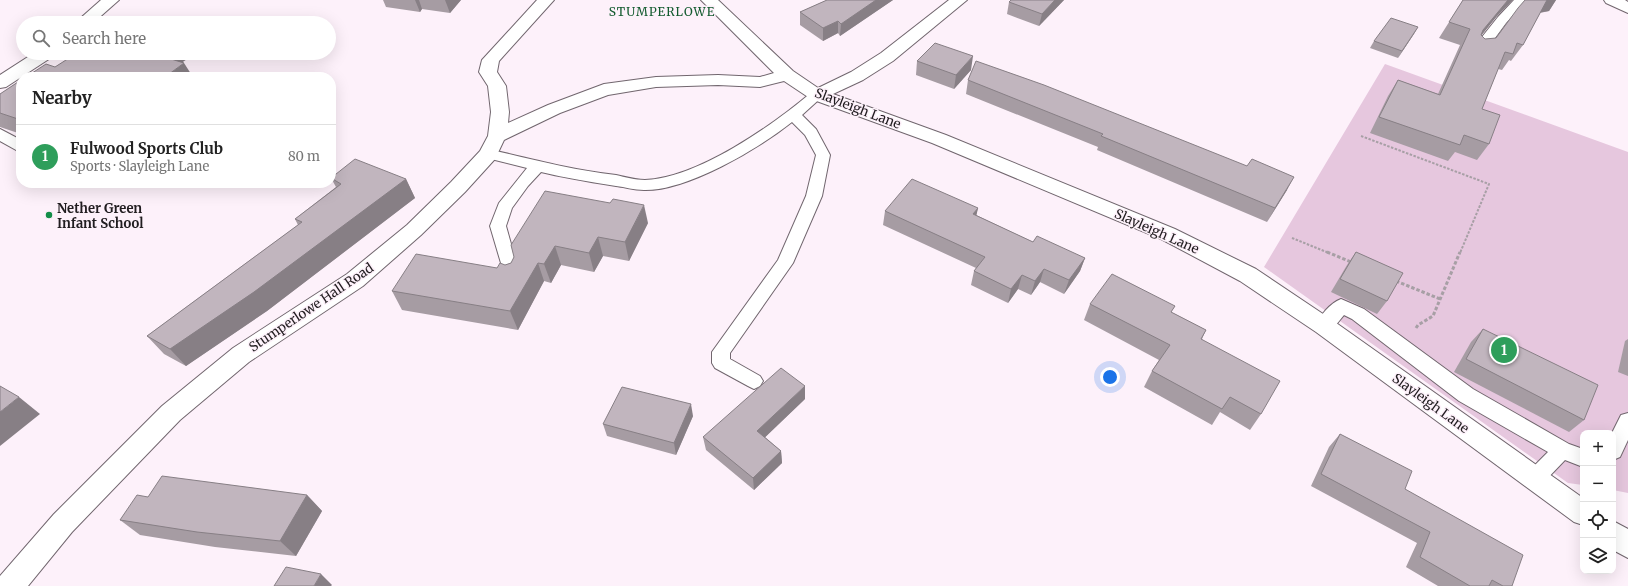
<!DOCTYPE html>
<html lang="en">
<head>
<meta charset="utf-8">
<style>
	body { margin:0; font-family:Merriweather,serif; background:#f2f2f2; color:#222 }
	.controls { position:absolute; right:12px; bottom:12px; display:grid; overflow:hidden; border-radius:8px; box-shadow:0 4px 16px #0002 }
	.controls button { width:36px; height:36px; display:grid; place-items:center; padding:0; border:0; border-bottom:1px solid #e0e0e0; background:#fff; color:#222; font:20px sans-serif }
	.you { position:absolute; left:1110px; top:377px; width:14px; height:14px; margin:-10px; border:3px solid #fff; border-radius:50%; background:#1a73e8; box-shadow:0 0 0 6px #1a73e833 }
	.badge { display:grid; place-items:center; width:26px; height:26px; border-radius:50%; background:#2563eb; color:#fff; font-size:13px; font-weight:700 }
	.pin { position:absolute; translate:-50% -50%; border:2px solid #fff; box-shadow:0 1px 4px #0006 }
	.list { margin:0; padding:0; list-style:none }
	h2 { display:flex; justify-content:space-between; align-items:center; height:52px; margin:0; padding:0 16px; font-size:17px }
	h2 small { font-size:13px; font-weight:400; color:#767676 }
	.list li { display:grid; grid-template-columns:26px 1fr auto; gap:12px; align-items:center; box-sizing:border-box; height:64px; padding:0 16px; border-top:1px solid #e0e0e0 }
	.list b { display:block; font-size:15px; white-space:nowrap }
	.list p { margin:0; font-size:13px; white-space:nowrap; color:#767676 }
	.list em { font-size:13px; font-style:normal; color:#767676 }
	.icon { flex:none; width:22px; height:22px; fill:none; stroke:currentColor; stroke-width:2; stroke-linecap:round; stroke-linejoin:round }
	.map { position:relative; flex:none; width:1628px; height:586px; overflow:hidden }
	.search { position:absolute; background:#fff; box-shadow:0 4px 16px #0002; left:16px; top:16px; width:320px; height:44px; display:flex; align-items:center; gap:10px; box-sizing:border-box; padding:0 14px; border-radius:22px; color:#767676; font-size:15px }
	.panel { position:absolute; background:#fff; box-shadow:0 4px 16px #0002; left:16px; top:72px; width:320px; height:116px; border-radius:16px }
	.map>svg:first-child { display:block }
</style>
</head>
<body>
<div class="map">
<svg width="1628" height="586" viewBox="0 0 1628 586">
	<rect width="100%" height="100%" fill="#fdf1fa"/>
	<!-- green -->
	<path fill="#e6c7de" d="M1385,64L1628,152V493L1613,490V433H1583V485L1568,483L1264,267Z"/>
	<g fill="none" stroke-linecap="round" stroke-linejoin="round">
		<defs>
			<g id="service">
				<path d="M1514,0H1527L1506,23L1484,53H1474L1472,50L1474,47L1498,17Z"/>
				<path d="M817,91L822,92L824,95L802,115L816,129L830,155L822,196L793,263L730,353V359L760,376L763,381L760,386L754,389L748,386L715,368L712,363V352L778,260L806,196L816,155L805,135L792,122C758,149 687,191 644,190C634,190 625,187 616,186C591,182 566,178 541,172L528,186L512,208L506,226L520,276L518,280L512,282L506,280L490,226L499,203L527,168L483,157L481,154L483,151L488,149C530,159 572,170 616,175C625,177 635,180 645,180C698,178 773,125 812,92Z"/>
				<path d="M0,129L21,140V152L16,150L0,141Z"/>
				<path d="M1341,299L1364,309L1473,389L1569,444L1583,449V467L1565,460L1542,484L1535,487L1528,484L1525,478L1528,472L1548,452L1459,401L1352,319L1344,315C1336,324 1331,335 1318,331L1315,326C1320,316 1330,303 1341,299Z"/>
				<path d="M1628,413V440L1620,457L1613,460L1612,433L1621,415Z"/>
			</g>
			<g id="minor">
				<path d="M101,0H119L93,23H75Z"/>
				<path d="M537,0H554L499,61L497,72L506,86L509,112L508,123L548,105L604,84L656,77L718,75L760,77L774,73L701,0H718L793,71L818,88L851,72L881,53L949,0H967L893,61L863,80L833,94L946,135L1175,229L1256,269L1332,320L1583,498V525L1574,522L1316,332L1240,281L1161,239L932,143L811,99L784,81L760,87L718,85L656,87L608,95L560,113L504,140L495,159L465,192L421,235L363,286L249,362L180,420L72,532L28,586H0V576L54,514L162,406L233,348L347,274L407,225L451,182L480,151L488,136L491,112L488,86L479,72L482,60Z"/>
				<path d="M1604,0H1625L1628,2V13L1606,3Z"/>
				<path d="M34,53H55L52,57L6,87L0,88V75Z"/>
				<path d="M1613,521L1628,529V558L1613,550Z"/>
			</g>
		</defs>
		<!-- service casing -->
		<use href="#service" stroke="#71666e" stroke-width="2"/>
		<!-- minor casing -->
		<use href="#minor" stroke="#71666e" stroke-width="2"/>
		<!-- path-far1 -->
		<g stroke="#a79fa5" stroke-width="2" stroke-dasharray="2.5 1.5" stroke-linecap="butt">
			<path d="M1361,136L1489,184L1460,253"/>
			<path d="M1292,238L1329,253"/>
		</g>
		<!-- path -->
		<g stroke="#a79fa5" stroke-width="3" stroke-dasharray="3.5 2" stroke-linecap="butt">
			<path d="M1327,252L1351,262"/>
			<path d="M1396,281L1440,299"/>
			<path d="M1416,328L1418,325L1433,316L1460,252"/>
		</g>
		<!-- service -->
		<use href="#service" fill="#fff" fill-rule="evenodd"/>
		<!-- minor -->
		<use href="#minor" fill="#fff" fill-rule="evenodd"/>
	</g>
	<!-- wall -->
	<g fill="#a69ca3">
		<path d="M383,0H461L450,13L422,9L420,12L386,7Z"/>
		<path d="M827,0H893L840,36L838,33L823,41L800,25V12Z"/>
		<path d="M1064,0L1039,26L1007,14L1009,2Z"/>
		<path d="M1463,0H1513L1497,16L1481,35L1485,39L1496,38L1525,0H1556L1549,11L1540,13L1523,45L1511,61L1509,60L1502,70L1498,69L1482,109L1489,144L1477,160L1455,152L1448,161L1370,133L1388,96L1398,80L1438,94L1460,45L1439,38Z"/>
		<path d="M1418,27L1398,58L1370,48L1374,41Z"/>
		<path d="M917,61L971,70L954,89L916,75Z"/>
		<path d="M21,80V134L0,127V94Z"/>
		<path d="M968,80L1287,190L1267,222L1097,150L1098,147L966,94Z"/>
		<path d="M331,178L406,179L415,198L267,311L186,366L164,354L147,336L298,225L295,219L336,187Z"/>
		<path d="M978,208L976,215L1033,242L1085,258L1080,271L1064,294L1040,282L1031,295L1018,289L1008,303L971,285L974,271L976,268L883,225L885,211Z"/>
		<path d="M648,223L629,261L603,256L594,272L561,265L551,283L544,281L518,330L402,310L392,291L497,268L511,263L514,257L511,245Z"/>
		<path d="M1356,252L1387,301L1377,314L1331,292L1347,265Z"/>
		<path d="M1090,304L1175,306L1171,312L1206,330L1202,339L1261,414L1250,430L1220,412L1212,425L1144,387L1152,371L1159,360L1084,320Z"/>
		<path d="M1483,329L1584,420L1569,432L1454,372L1471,342Z"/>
		<path d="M1628,339V376L1618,372L1625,341Z"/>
		<path d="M805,399L765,437L781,451L782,463L754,490L706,450L703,437Z"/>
		<path d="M693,416L676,455L607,436L603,424Z"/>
		<path d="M1340,434L1405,489L1512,586H1438L1406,567L1417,543L1311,486L1329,447Z"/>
		<path d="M307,495L322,511L296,556L215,547L140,535L120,520L148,497Z"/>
	</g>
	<!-- shaded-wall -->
	<g fill="#877f85">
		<path d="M415,0H419L422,9L420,12Z"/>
		<path d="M445,0H461L450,13Z"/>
		<path d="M876,0H893L840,36L841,24Z"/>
		<path d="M1055,0H1064L1039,26L1042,14Z"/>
		<path d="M1508,0H1513L1497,16L1473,46L1483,30Z"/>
		<path d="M1546,0H1556L1549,11L1537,13Z"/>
		<path d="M838,21V33L823,41V28Z"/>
		<path d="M1418,27L1414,34L1398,58L1402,51Z"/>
		<path d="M156,53H188L190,57L167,73L155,54Z"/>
		<path d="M973,56L971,70L954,89L956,75Z"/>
		<path d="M184,63L193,77H165Z"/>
		<path d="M1294,177L1287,190L1267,222L1275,208Z"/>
		<path d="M406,179L415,198L267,311L186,366L170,349Z"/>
		<path d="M644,205L648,223L629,261L625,242Z"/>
		<path d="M978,208L975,222L973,214Z"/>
		<path d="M598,237L603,256L594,272L589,253Z"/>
		<path d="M555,246L561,265L551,283L544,264Z"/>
		<path d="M1085,258L1080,271L1064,294L1069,280Z"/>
		<path d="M538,263L544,281L518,330L510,311Z"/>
		<path d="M1044,269L1040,282L1031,295L1035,281Z"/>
		<path d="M1022,275L1018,289L1008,303L1011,289Z"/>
		<path d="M805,386V399L758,444L757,431Z"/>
		<path d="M19,397L40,414L0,446V412Z"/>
		<path d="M691,404L693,416L676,455L674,443Z"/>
		<path d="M781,451L782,463L754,490L753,478Z"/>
		<path d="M307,495L322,511L296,556L280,541Z"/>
		<path d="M321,574L332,585L331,586H314Z"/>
	</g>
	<!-- building -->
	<g fill="#c1b5be" stroke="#877f85">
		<path d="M827,0H876L841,24L838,21L823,28L800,12Z"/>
		<path d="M1011,0H1055L1042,14L1009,2Z"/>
		<path d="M1463,0H1508L1483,30L1481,35L1485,39L1496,38L1518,8L1525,0H1547L1523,45L1517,43L1513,54L1505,52L1482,109L1500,115L1489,144L1464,135L1460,145L1379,117L1398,80L1440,95L1470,29L1449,22Z"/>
		<path d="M1391,18L1418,27L1402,51L1374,41Z"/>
		<path d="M935,43L973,56L956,75L917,61Z"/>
		<path d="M77,53H156L155,54L184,63L165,77H26L46,64L55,67Z"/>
		<path d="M976,61L1044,85L1247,166L1252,159L1294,177L1275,208L1101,136L1103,134L968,80Z"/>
		<path d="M21,80V120L0,113V94Z"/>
		<path d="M355,159L406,179L254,292L170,349L147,336L302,222L295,219L341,184L331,178Z"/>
		<path d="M912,179L978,208L973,214L1033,242L1037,236L1085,258L1069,280L1044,269L1035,281L1022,275L1011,289L974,271L985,257L885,211Z"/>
		<path d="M545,191L610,203L613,199L644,205L625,242L598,237L589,253L555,246L544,264L538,263L510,311L392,291L416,254L497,268L500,263L505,265L511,263L514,257L511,245Z"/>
		<path d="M1356,252L1403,273L1387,301L1340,279Z"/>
		<path d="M1112,274L1175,306L1171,312L1206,330L1201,339L1280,381L1261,414L1230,397L1222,409L1152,371L1170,345L1090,304Z"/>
		<path d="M1483,329L1598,385L1584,420L1466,359Z"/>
		<path d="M781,368L805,386L757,431L781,451L753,478L703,437Z"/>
		<path d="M0,386L19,397L0,412Z"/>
		<path d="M622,387L691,404L674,443L603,424Z"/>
		<path d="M1340,434L1412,471L1405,489L1523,555L1512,586H1503L1492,580L1489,586H1470L1420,557L1430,532L1321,474Z"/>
		<path d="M162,476L307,495L280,541L197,532L120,520L137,495L148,497Z"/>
		<path d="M286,567L321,574L314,586H274Z"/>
	</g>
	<!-- markers -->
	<circle fill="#138d49" stroke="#fdf1fa" stroke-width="1.5" cx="49" cy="215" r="4"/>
	<g text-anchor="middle" stroke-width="3" stroke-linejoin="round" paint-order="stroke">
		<!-- far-neighbourhood labels -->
		<g font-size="12" letter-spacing="1" fill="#135b2f" stroke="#fdf1fa">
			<text x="662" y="16">STUMPERLOWE</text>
		</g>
		<!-- street labels -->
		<g font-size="13" fill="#211d20" stroke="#fdf1fa">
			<text transform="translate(858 108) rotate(21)" y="5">Slayleigh Lane</text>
			<text transform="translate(1157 231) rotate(24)" y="5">Slayleigh Lane</text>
			<text transform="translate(311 307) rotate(-34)" y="5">Stumperlowe Hall Road</text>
			<text transform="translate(1431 403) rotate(36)" y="5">Slayleigh Lane</text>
		</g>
		<!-- poi labels -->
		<g font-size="13" font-weight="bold" fill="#211d20" stroke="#fdf1fa" text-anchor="start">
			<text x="57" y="213">Nether Green<tspan x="57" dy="15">Infant School</tspan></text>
		</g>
	</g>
</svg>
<div class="controls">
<button>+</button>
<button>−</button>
<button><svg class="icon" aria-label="locate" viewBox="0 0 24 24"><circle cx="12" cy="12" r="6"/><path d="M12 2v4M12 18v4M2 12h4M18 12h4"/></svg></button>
<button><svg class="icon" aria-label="layers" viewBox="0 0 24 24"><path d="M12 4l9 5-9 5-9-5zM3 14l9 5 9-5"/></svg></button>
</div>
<div class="you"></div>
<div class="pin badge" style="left:1504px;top:350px;background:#2e9e5b">1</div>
<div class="search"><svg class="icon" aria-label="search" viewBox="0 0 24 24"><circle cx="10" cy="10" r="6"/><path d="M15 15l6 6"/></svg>Search here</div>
<section class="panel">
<h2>Nearby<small></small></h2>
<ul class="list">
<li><span class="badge" style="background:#2e9e5b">1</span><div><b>Fulwood Sports Club</b><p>Sports · Slayleigh Lane</p></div><em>80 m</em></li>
</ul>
</section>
</div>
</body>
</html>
